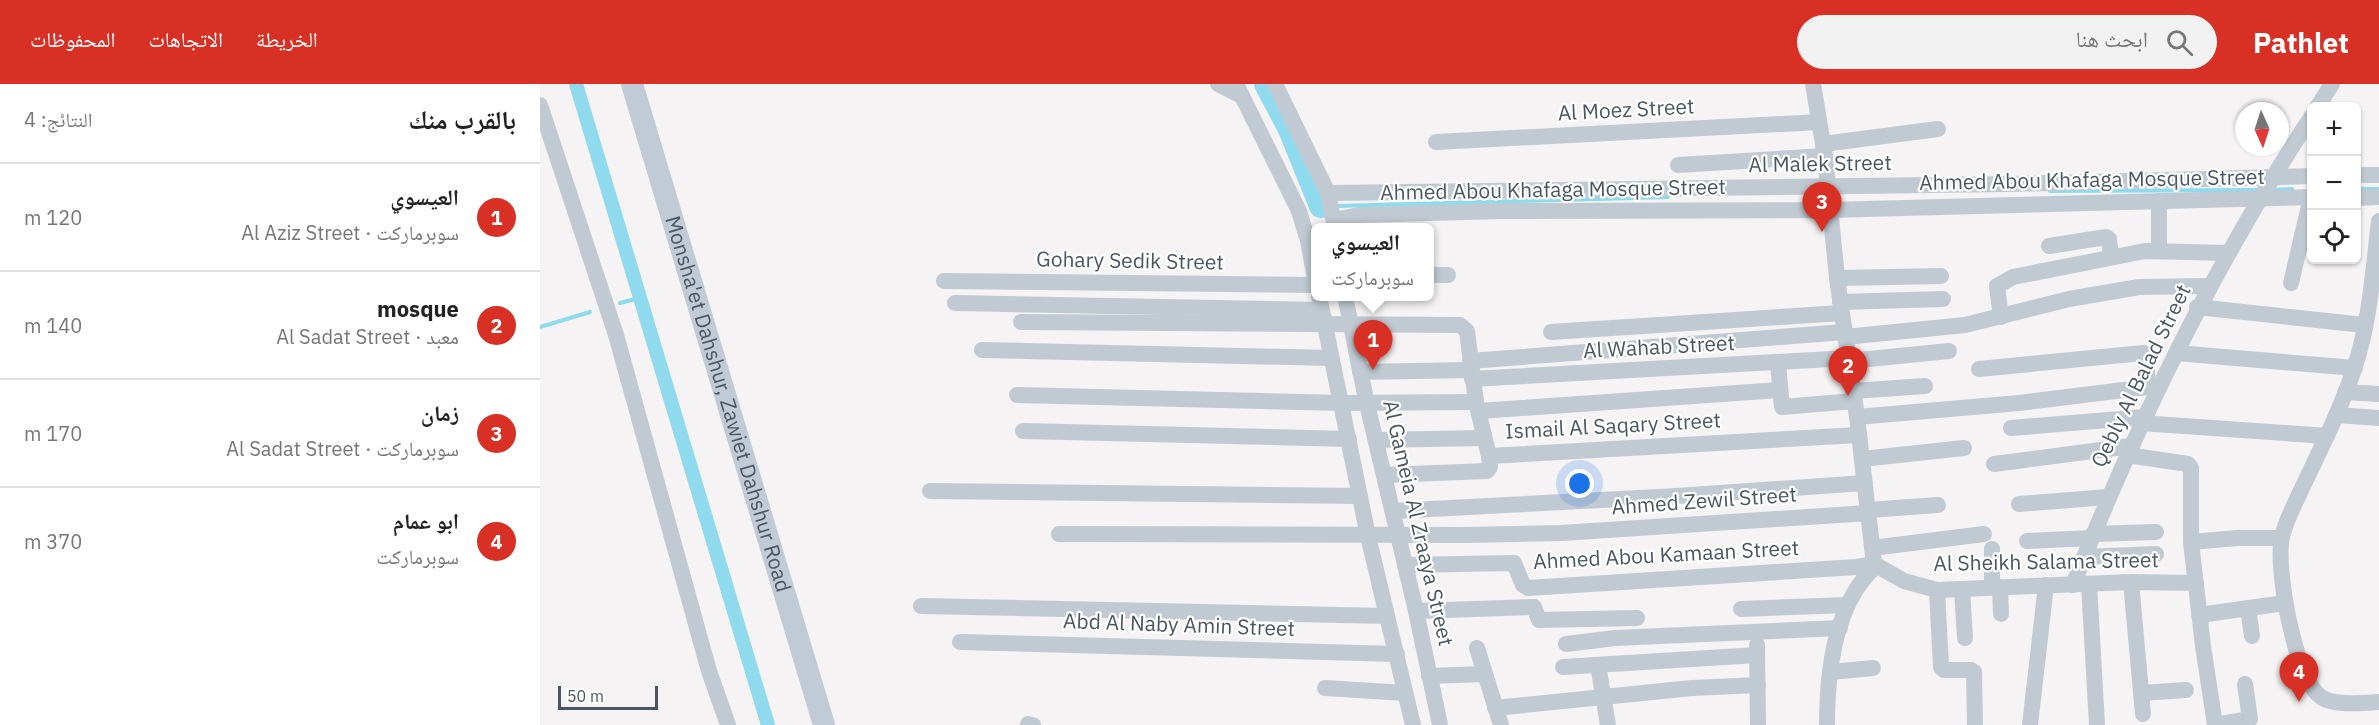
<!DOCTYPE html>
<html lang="ar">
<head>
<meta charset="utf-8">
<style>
	body { margin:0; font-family:"IBM Plex Sans","Noto Naskh Arabic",sans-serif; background:#f2f2f2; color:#222; direction:rtl }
	.controls { position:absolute; right:18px; top:18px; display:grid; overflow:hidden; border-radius:9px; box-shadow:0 2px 4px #0004 }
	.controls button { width:54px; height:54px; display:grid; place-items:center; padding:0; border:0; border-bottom:2px solid #e0e0e0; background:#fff; color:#222; font:30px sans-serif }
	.compass { position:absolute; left:1695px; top:18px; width:54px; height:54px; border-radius:50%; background:#fff; box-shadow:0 2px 4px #0004; rotate:177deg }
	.scale { position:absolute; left:18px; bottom:15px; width:100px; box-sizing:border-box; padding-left:6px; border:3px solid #4a5661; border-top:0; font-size:16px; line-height:21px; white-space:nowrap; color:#4a5661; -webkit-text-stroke:4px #fff; paint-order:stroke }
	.you { position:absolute; left:1040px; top:400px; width:21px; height:21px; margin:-15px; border:4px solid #fff; border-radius:50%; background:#1a73e8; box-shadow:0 0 0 9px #1a73e833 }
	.badge { display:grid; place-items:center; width:39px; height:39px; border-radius:50%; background:#d93025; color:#fff; font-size:20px; font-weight:700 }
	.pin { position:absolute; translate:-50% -50px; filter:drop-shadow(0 2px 3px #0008) }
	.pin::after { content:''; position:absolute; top:32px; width:21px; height:18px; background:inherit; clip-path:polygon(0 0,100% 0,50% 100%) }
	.popup { position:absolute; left:771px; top:139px; width:123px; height:78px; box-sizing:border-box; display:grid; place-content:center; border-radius:9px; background:#fff; filter:drop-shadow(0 2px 4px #0005); font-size:20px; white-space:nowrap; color:#767676 }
	.popup b { font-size:22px; color:#222 }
	.popup::after { content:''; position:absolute; left:50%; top:100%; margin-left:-12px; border:12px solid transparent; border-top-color:#fff }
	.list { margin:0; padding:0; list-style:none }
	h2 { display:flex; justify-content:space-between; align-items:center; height:78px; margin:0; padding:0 24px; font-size:26px }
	h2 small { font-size:20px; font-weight:400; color:#767676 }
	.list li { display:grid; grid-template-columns:39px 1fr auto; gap:18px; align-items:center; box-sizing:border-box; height:108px; padding:0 24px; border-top:2px solid #e0e0e0 }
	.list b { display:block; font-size:22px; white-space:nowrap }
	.list p { margin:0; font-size:20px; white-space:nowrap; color:#767676 }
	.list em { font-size:20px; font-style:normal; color:#767676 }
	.icon { flex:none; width:33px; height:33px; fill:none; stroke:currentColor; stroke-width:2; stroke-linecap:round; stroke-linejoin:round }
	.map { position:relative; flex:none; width:1839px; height:641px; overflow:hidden; direction:ltr }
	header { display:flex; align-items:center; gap:36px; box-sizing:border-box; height:84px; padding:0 30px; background:#d93025; color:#fff }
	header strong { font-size:28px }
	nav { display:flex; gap:33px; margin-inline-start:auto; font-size:21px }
	.search { width:420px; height:54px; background:#f2f2f2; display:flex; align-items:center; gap:15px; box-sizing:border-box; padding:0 21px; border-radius:33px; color:#767676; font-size:22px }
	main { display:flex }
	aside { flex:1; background:#fff }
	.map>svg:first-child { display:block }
</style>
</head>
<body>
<header>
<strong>Pathlet</strong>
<div class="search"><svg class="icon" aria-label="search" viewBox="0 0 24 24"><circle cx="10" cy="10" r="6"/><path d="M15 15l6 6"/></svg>ابحث هنا</div>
<nav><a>الخريطة</a><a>الاتجاهات</a><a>المحفوظات</a></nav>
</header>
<main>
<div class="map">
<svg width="1839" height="641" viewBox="0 0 1839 641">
	<rect width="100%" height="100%" fill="#f5f3f3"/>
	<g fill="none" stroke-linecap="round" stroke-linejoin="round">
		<!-- stream -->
		<g stroke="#90daee" stroke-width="4">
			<path d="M1816,105H1839"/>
			<path d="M1732,106L1752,105"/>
			<path d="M1510,107L1719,106"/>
			<path d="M797,122L1128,113"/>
			<path d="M80,219L99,214"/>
			<path d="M0,243L50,228"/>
		</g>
		<!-- canal -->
		<path stroke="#90daee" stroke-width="14" d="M36,0L228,641"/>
		<!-- river -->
		<path stroke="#90daee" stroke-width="24" d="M726,0L749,43L781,122"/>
		<!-- street -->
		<g stroke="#c1cad2" stroke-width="16">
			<path d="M678,0L702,12"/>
			<path d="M696,0L759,127L768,157L776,200"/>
			<path d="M735,0L788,109L795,144"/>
			<path d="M1273,0L1285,72L1297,194L1317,333L1334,480L1364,497L1397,506L1591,498L1656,499"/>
			<path d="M0,21L76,251L169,587L188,641"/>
			<path d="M1778,22L1792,0"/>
			<path d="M896,58L1279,38"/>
			<path d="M1283,60L1398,45"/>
			<path d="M1138,81L1285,72"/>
			<path d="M1816,91H1839"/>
			<path d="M788,109L1470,100L1772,92"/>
			<path d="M1816,114L1839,113"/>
			<path d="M794,136L819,131L961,127L1289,126L1772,113"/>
			<path d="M1839,137C1833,186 1830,239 1814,285C1801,325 1781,364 1763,402C1756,418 1746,435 1742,453C1735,483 1755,595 1781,613C1793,622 1824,619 1839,618"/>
			<path d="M1509,162L1566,153L1569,155L1571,173"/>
			<path d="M1619,166V117"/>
			<path d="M890,191H908"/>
			<path d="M1297,194L1401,192"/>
			<path d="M404,197L776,201"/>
			<path d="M1751,199L1771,113"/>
			<path d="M779,212L828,452L873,641"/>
			<path d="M805,212L827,320L876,527L900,641"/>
			<path d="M1300,218L1403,215"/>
			<path d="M415,219L781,226"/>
			<path d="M1657,223L1824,241"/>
			<path d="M1461,233L1457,202L1473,193L1605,167L1689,169"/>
			<path d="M481,238L920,241L927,247L936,318L949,372"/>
			<path d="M1011,248L1301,229"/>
			<path d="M1305,253L1425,241L1529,215L1599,203L1669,202"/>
			<path d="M442,266L791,274"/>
			<path d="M1636,269L1815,284"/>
			<path d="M930,277L1304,248"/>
			<path d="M1309,277L1409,267"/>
			<path d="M1238,280L1242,323L1314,317"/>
			<path d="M1439,285L1603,269L1606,271L1608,303"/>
			<path d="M820,288L931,286"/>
			<path d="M932,295L1308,274"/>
			<path d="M1313,307L1385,302"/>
			<path d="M1805,308L1839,310"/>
			<path d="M477,311L801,319L936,318"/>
			<path d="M939,327L1240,306"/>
			<path d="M1796,331L1839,334"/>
			<path d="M1317,333L1479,319L1608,303L1619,304"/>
			<path d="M1601,339L1787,352"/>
			<path d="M1471,344L1604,333"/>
			<path d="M483,347L809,355"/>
			<path d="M836,356L943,354"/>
			<path d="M1587,371L1648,380L1651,384V458L1663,562L1675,641"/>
			<path d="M1322,375L1424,364"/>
			<path d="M1454,380L1591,362"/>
			<path d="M845,391L947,387L950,383L949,372L1319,351"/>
			<path d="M390,407L820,412"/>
			<path d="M1479,420L1568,413"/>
			<path d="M1328,426L1398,421"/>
			<path d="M853,427L1137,412L1325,399"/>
			<path d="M519,450L925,451L1021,449L1329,429"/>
			<path d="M1553,450L1616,448"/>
			<path d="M1487,457L1552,454"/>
			<path d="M1651,458L1697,454H1741"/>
			<path d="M1332,464L1444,450"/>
			<path d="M1452,465V503"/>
			<path d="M1544,473L1616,470"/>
			<path d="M865,481L974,479L983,501L988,504L1316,483L1334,480"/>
			<path d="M1591,498L1603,630"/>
			<path d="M1549,500L1557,641"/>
			<path d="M1533,501C1598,337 1674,180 1772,32"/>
			<path d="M1460,503L1461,530"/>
			<path d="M1397,506L1401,583L1404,586H1431L1434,588L1435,641"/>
			<path d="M1422,506L1425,554"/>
			<path d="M381,522L847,532"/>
			<path d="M1708,524L1712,552"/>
			<path d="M1201,525L1307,521"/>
			<path d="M876,527L994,523L999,536L1097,534"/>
			<path d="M1659,531L1745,519"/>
			<path d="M420,558L857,570"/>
			<path d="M1026,560L1075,554L1300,544"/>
			<path d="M1217,561L1218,641"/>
			<path d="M937,564L961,641"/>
			<path d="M1058,581L1068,641"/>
			<path d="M1023,583L1217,571"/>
			<path d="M1291,588L1333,584"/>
			<path d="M889,592L945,590"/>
			<path d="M785,604L865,609"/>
			<path d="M1601,609L1646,606"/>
			<path d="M955,624L1152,604L1218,601"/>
			<path d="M488,640L493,641"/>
			<path d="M1287,641C1287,588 1294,519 1336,482"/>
			<path d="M1490,641L1506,501"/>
			<path d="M1675,641L1710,635L1705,600"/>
		</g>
		<!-- secondary -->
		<path stroke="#c1cbd6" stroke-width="22" id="s1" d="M92,0L284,641"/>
	</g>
	<g text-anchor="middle" stroke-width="4.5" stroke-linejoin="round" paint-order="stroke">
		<!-- street labels -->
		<g font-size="21" fill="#4a5661" stroke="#fff">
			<text transform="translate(1086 26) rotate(-3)" y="7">Al Moez Street</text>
			<text transform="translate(1280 80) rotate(-1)" y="7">Al Malek Street</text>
			<text transform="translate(1552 96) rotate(-1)" y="7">Ahmed Abou Khafaga Mosque Street</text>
			<text transform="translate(1013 106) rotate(-1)" y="7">Ahmed Abou Khafaga Mosque Street</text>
			<text transform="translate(590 177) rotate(1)" y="7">Gohary Sedik Street</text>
			<text transform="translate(1119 263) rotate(-3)" y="7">Al Wahab Street</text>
			<text transform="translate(1601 292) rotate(-64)" y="7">Qebly Al Balad Street</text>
			<text dy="7" stroke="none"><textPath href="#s1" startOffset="334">Monsha'et Dahshur, Zawiet Dahshur Road</textPath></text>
			<text transform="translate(1073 342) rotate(-3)" y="7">Ismail Al Saqary Street</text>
			<text transform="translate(1164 417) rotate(-4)" y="7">Ahmed Zewil Street</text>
			<text transform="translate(878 439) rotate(77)" y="7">Al Gameia Al Zraaya Street</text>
			<text transform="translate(1126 471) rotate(-3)" y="7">Ahmed Abou Kamaan Street</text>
			<text transform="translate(1506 478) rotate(-1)" y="7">Al Sheikh Salama Street</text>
			<text transform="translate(639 541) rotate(2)" y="7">Abd Al Naby Amin Street</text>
		</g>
	</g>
</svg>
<div class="controls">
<button>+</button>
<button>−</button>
<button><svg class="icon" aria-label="locate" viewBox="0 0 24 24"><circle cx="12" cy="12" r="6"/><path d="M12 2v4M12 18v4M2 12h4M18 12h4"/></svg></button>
</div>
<svg class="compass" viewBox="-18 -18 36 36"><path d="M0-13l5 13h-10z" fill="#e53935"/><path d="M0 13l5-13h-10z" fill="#767676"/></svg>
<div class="scale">50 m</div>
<div class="you"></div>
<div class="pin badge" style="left:833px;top:286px">1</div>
<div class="popup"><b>العيسوي</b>سوبرماركت</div>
<div class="pin badge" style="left:1308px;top:312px">2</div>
<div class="pin badge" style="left:1282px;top:148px">3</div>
<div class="pin badge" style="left:1759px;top:618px">4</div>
</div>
<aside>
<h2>بالقرب منك<small>النتائج: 4</small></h2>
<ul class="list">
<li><span class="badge">1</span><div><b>العيسوي</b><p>سوبرماركت · Al Aziz Street</p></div><em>120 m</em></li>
<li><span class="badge">2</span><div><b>mosque</b><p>معبد · Al Sadat Street</p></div><em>140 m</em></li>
<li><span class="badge">3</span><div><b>زمان</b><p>سوبرماركت · Al Sadat Street</p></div><em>170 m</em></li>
<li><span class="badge">4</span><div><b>ابو عمام</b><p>سوبرماركت</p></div><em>370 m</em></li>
</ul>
</aside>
</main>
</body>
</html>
